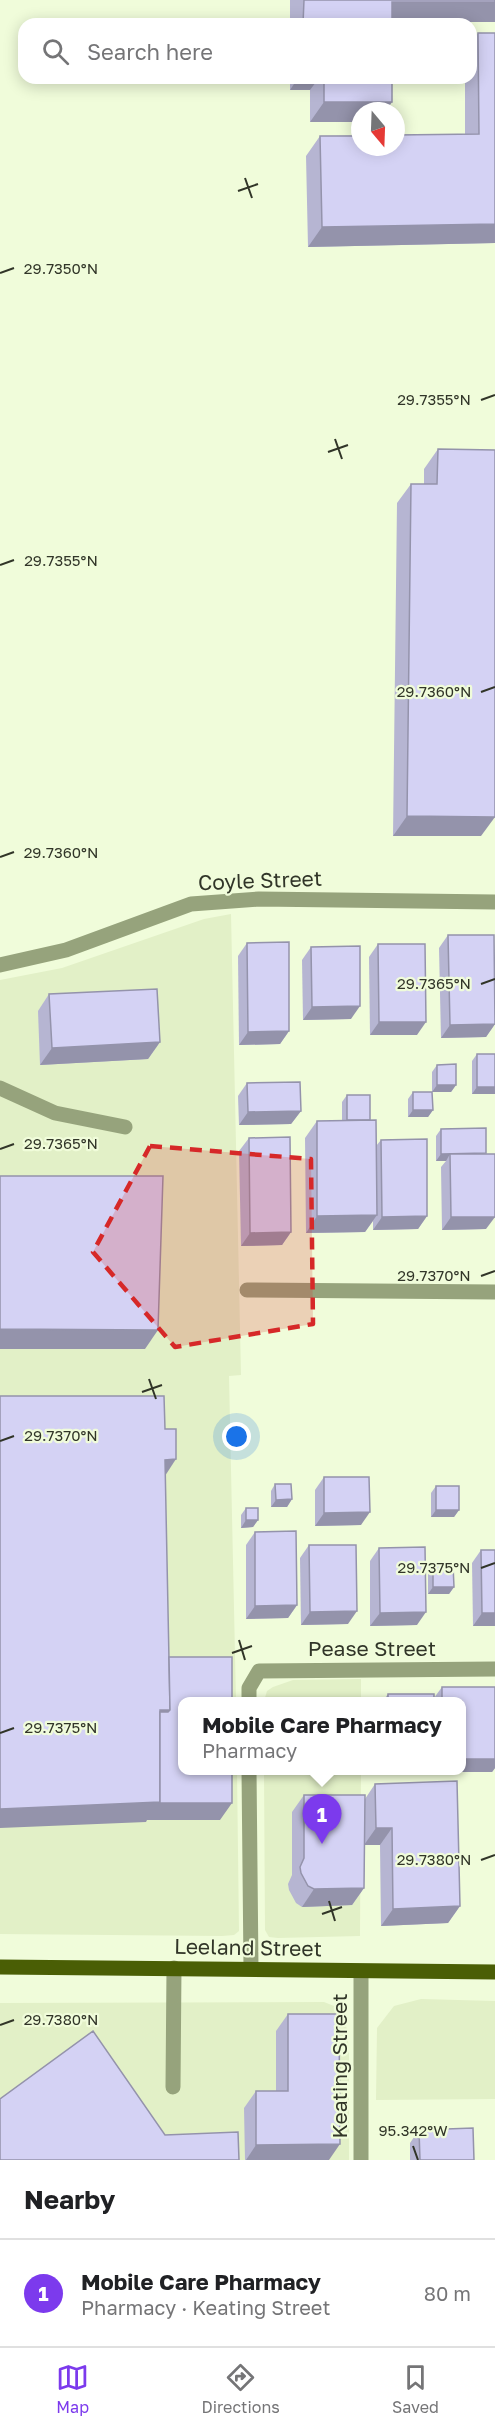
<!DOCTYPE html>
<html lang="en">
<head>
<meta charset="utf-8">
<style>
	body { margin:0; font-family:"Golos Text",sans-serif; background:#f6f6f6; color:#202124 }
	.compass { position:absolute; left:351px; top:102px; width:54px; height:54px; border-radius:50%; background:#fff; box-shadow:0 3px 15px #0003; rotate:161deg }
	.you { position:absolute; left:237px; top:1437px; width:21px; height:21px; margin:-15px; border:4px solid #fff; border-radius:50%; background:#1a73e8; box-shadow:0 0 0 9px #1a73e833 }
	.badge { display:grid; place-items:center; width:39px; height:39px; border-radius:50%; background:#7c3aed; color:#fff; font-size:20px; font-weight:700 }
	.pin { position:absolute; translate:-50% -50px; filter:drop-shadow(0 2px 3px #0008) }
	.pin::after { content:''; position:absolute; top:32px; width:21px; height:18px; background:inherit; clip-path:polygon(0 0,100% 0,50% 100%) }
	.popup { position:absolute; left:178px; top:1697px; width:288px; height:78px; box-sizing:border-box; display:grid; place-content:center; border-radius:12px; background:#fff; filter:drop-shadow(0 2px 4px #0005); font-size:20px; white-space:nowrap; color:#757577 }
	.popup b { font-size:22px; color:#202124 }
	.popup::after { content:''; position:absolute; left:50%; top:100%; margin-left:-12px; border:12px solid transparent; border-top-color:#fff }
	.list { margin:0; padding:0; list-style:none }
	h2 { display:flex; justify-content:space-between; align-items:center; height:78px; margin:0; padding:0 24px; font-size:26px }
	h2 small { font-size:20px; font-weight:400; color:#757577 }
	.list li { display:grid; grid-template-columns:39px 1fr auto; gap:18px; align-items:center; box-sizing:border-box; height:108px; padding:0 24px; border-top:2px solid #e0e0e0 }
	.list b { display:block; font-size:22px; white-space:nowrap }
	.list p { margin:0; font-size:20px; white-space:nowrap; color:#757577 }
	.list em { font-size:20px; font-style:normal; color:#757577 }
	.icon { flex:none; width:33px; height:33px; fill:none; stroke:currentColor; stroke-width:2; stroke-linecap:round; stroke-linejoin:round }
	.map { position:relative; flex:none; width:495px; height:2160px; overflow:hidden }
	.search { position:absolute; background:#fff; box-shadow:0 3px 15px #0003; left:18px; right:18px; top:18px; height:66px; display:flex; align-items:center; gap:15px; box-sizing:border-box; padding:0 21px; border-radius:18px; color:#757577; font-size:22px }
	.sheet { height:186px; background:#fff }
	nav { display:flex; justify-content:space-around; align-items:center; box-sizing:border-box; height:84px; border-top:2px solid #e0e0e0; background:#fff; font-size:16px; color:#757577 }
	nav a { display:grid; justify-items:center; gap:3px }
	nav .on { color:#7c3aed }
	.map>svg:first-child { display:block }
</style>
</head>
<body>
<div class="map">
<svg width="495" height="2160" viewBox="0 0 495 2160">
	<rect width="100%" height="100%" fill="#f0fcda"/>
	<!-- built -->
	<g fill="#e2f0c7">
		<path d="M231,914L241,1375L229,1376L236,1701L182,1702V1770L237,1771L239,1931L234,1935L222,1936L0,1934V980L62,968L204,919Z"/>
		<path d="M361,1679V1701H264L267,1691L273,1687L293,1680Z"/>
		<path d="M264,1771H361L360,1936L278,1938L269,1937L265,1930Z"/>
		<path d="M421,1999L495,2001V2099L376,2100L377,2028L394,2006Z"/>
		<path d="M324,2002L339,2008L347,2029L349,2053V2160H0V2003Z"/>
	</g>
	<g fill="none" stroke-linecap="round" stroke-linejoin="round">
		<!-- minor -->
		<g stroke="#96a37c" stroke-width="15">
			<path d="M0,965L66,950L191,904L259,899L495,902"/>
			<path d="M0,1088L55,1113L125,1127"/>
			<path d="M247,1290L495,1292"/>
			<path d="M249,1702V1688L259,1671L495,1669"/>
			<path d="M249,1770L251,1968"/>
			<path d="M361,1972V2160"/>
			<path d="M173,2087L174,1968"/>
		</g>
		<!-- major -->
		<path stroke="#4a5e05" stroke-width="15" d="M0,1967L495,1972"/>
	</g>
	<!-- wall -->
	<g fill="#b6b5d2">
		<path d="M290,0H495V22H392V24H290Z"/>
		<path d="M478,33H495V243L308,247L306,156L320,136L465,134V78H471V43Z"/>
		<path d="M290,78H392L310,122V90H290Z"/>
		<path d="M438,449L481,836H393L397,503L411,484H424V469Z"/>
		<path d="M448,935L495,1024L486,1037L441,1038L439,948Z"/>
		<path d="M247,943L289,1031L280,1044L239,1045L238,956Z"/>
		<path d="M378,944L417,1035H370L369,957Z"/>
		<path d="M311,947L351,1019L303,1020L302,960Z"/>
		<path d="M49,994L160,1042L148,1059L40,1065L38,1011Z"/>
		<path d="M477,1054L495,1094H472V1061Z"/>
		<path d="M437,1065L456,1085L451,1092H432L433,1110L428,1117H408V1099L413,1092H432V1072Z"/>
		<path d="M247,1083L301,1111L291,1124L239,1125L238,1096Z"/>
		<path d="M347,1095L370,1120L376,1146L381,1140L427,1216L418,1229L373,1230V1221L365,1232L306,1233L305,1138L317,1121H342V1102Z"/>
		<path d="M441,1129L486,1229L442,1230L441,1167L446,1161H436V1136Z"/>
		<path d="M249,1138L291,1232L282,1245L241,1246L239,1151Z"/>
		<path d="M324,1477L361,1525L315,1526V1490Z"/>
		<path d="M275,1484L292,1499L287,1507H271V1491Z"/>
		<path d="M436,1486L459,1510L454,1517H431V1493Z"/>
		<path d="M246,1508L258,1520L253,1527L241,1528V1515Z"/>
		<path d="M255,1532L297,1605L288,1618L246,1619V1545Z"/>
		<path d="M309,1545L348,1624L301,1625L300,1558Z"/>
		<path d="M379,1548L417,1625L370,1626V1561Z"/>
		<path d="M481,1550H495V1626H473L472,1563Z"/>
		<path d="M433,1565L454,1587L449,1594H428V1572Z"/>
		<path d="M442,1687H495V1768L492,1772H432V1770H462V1701H383L388,1694H434V1698Z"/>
		<path d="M375,1784L460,1906L448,1923L381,1926L380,1845H365L364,1888L352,1905L302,1907L296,1903L289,1890L288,1884L292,1875V1812L304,1795L365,1799Z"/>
		<path d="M288,2014L329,2160H245L244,2108L256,2091H276V2031Z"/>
		<path d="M419,2130L474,2160H410V2143Z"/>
	</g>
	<!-- shaded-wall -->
	<g fill="#9493ab">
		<path d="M392,2H495V22H379Z"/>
		<path d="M298,78H319L310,90H290Z"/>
		<path d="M324,102H392L386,111H360V122H310Z"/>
		<path d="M495,224V243L308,247L322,227Z"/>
		<path d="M407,816L495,817L481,836H393Z"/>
		<path d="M360,1006L351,1019L303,1020L312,1007Z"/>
		<path d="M379,1022H426L417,1035H370Z"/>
		<path d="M495,1024L486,1037L441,1038L450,1025Z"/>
		<path d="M289,1031L280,1044L239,1045L248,1032Z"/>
		<path d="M160,1042L148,1059L40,1065L52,1048Z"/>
		<path d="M437,1085H456L451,1092H432Z"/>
		<path d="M477,1087H495V1094H472Z"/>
		<path d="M413,1110H433L428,1117H408Z"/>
		<path d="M301,1111L291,1124L239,1125L248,1112Z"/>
		<path d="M486,1153L450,1154L446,1161H436L441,1154Z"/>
		<path d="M377,1215L365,1232L306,1233L317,1216Z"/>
		<path d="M427,1216L418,1229L373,1230L382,1217Z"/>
		<path d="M451,1217H495L486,1229L442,1230Z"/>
		<path d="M291,1232L282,1245L241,1246L250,1233Z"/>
		<path d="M0,1329L158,1330L145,1349H0Z"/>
		<path d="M176,1459L163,1479L165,1460Z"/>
		<path d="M292,1499L287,1507H271L276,1500Z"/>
		<path d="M436,1510H459L454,1517H431Z"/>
		<path d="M370,1512L361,1525L315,1526L324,1513Z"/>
		<path d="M246,1520H258L253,1527L241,1528Z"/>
		<path d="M433,1587H454L449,1594H428Z"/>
		<path d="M297,1605L288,1618L246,1619L255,1606Z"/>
		<path d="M357,1611L348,1624L301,1625L310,1612Z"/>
		<path d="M426,1612L417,1625L370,1626L380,1613Z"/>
		<path d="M482,1613H495V1626H473Z"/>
		<path d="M160,1710H170L158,1727Z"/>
		<path d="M462,1759H495V1768L492,1772H432L433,1770H462Z"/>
		<path d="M381,1770H427L425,1773H379Z"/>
		<path d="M160,1802L232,1803L220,1820H147L146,1822L0,1828V1809Z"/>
		<path d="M376,1828H392L380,1845H364Z"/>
		<path d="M364,1888L352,1905L302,1907L314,1889Z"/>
		<path d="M460,1906L448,1923L381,1926L393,1909Z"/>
		<path d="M340,2144L329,2160H246L256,2145Z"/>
	</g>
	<!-- building -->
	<g fill="#d4d2f4" stroke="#9493ab" stroke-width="1.5">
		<path d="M304,0H495V2H392V24H303Z"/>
		<path d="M478,33H495V224L322,227L320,136H360V147H396V135L479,134Z"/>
		<rect x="324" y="78" width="68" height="24"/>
		<path d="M438,449L495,450V817L407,816L411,484H437Z"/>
		<path d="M448,935H494L495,1024L450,1025Z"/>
		<path d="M289,942V1031L248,1032L247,943Z"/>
		<path d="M378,944H425L426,1022H379Z"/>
		<path d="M360,946V1006L312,1007L311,947Z"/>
		<path d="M157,989L160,1042L52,1048L49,994Z"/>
		<rect x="477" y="1054" width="18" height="33"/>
		<path d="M456,1064V1085H437V1065Z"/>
		<path d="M300,1082L301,1111L248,1112L247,1083Z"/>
		<path d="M413,1092H432L433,1110H413Z"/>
		<rect x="347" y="1095" width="23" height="25"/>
		<path d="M376,1120L377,1215L317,1216V1121Z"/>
		<path d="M486,1128V1153L441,1154V1129Z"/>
		<path d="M290,1137L291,1232L250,1233L249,1138Z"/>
		<path d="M427,1139V1216L382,1217L381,1140Z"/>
		<path d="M450,1154H495V1217H451Z"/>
		<path d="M0,1176H163L158,1330L0,1329Z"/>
		<path d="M0,1396H164L165,1429H176V1459L165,1460L170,1710H160V1802L0,1809Z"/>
		<path d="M324,1477H369L370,1512L324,1513Z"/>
		<path d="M275,1484H291L292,1499L276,1500Z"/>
		<rect x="436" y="1486" width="23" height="24"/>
		<rect x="246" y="1508" width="12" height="12"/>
		<path d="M296,1531L297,1605L255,1606V1532Z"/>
		<path d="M309,1545H356L357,1611L310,1612Z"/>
		<path d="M425,1547L426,1612L380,1613L379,1548Z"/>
		<path d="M481,1550H495V1613H482Z"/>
		<path d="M433,1565H453L454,1587H433Z"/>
		<path d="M169,1657H232V1701H183V1770H232V1803H159L160,1802V1712H168L170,1710Z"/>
		<path d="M442,1687H495V1759H462V1701H442Z"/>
		<rect x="388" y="1694" width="46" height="7"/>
		<path d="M457,1781L460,1906L393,1909L392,1828H376L375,1784Z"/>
		<path d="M304,1795H365L364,1888L314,1889L308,1886L301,1873L300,1867L304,1858Z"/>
		<path d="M288,2014H339L340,2144L256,2145V2091H288Z"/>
		<path d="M93,2031L165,2135L238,2132L239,2160H0V2099Z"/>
		<path d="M473,2128L474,2160H420L419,2130Z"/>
	</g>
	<!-- marked area -->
	<path fill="#d62828" fill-opacity="0.2" stroke="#d62828" stroke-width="4.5" stroke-dasharray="12 8" stroke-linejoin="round" d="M150,1146L311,1159L313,1324L175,1347L93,1252Z"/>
	<!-- ticks -->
	<path fill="none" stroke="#313528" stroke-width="2" d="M245,178L252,198M238,191L258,184M0,273L14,268M481,400L495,395M335,439L342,459M328,452L348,445M0,565L14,560M481,692L495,687M0,857L14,852M481,984L495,979M0,1149L14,1144M481,1276L495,1271M149,1379L156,1399M142,1392L162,1385M0,1441L14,1436M481,1568L495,1563M239,1640L245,1660M232,1653L252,1646M0,1733L14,1728M481,1860L495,1855M329,1901L335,1921M322,1914L342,1907M0,2025L14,2020M413,2146L418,2160"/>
	<g text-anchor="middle" stroke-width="4.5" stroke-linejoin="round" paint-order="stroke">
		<!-- street labels -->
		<g font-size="21" fill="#313528" stroke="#f0fcda">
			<text transform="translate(260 881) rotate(-2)" y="7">Coyle Street</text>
			<text x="372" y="1656">Pease Street</text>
			<text transform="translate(248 1948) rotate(1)" y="7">Leeland Street</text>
			<text transform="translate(340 2066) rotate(-90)" y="7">Keating Street</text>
		</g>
	</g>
	<g font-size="15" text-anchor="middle" fill="#313528" stroke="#f0fcda" stroke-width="4.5" stroke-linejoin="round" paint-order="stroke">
		<text x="61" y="274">29.7350°N</text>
		<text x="434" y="405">29.7355°N</text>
		<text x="61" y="566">29.7355°N</text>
		<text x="434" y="697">29.7360°N</text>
		<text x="61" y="858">29.7360°N</text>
		<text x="434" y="989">29.7365°N</text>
		<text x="61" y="1149">29.7365°N</text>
		<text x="434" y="1281">29.7370°N</text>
		<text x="61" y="1441">29.7370°N</text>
		<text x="434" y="1573">29.7375°N</text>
		<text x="61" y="1733">29.7375°N</text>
		<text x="434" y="1865">29.7380°N</text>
		<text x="61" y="2025">29.7380°N</text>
		<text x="413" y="2136">95.342°W</text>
	</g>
</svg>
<svg class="compass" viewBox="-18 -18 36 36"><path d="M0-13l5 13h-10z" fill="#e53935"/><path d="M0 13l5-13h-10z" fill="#757577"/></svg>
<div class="you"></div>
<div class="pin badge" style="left:322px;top:1844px">1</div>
<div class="popup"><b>Mobile Care Pharmacy</b>Pharmacy</div>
<div class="search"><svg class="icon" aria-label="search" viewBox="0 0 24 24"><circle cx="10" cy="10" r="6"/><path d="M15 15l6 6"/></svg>Search here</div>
</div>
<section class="sheet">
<h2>Nearby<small></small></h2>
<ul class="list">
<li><span class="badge">1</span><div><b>Mobile Care Pharmacy</b><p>Pharmacy · Keating Street</p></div><em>80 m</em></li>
</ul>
</section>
<nav>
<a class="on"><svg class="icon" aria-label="map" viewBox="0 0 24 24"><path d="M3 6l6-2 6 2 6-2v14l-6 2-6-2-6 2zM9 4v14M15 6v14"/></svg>Map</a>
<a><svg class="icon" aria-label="directions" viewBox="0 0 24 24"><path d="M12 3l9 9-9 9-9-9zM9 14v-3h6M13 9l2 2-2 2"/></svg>Directions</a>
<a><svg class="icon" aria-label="saved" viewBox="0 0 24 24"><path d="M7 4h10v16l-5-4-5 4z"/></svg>Saved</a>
</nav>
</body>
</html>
